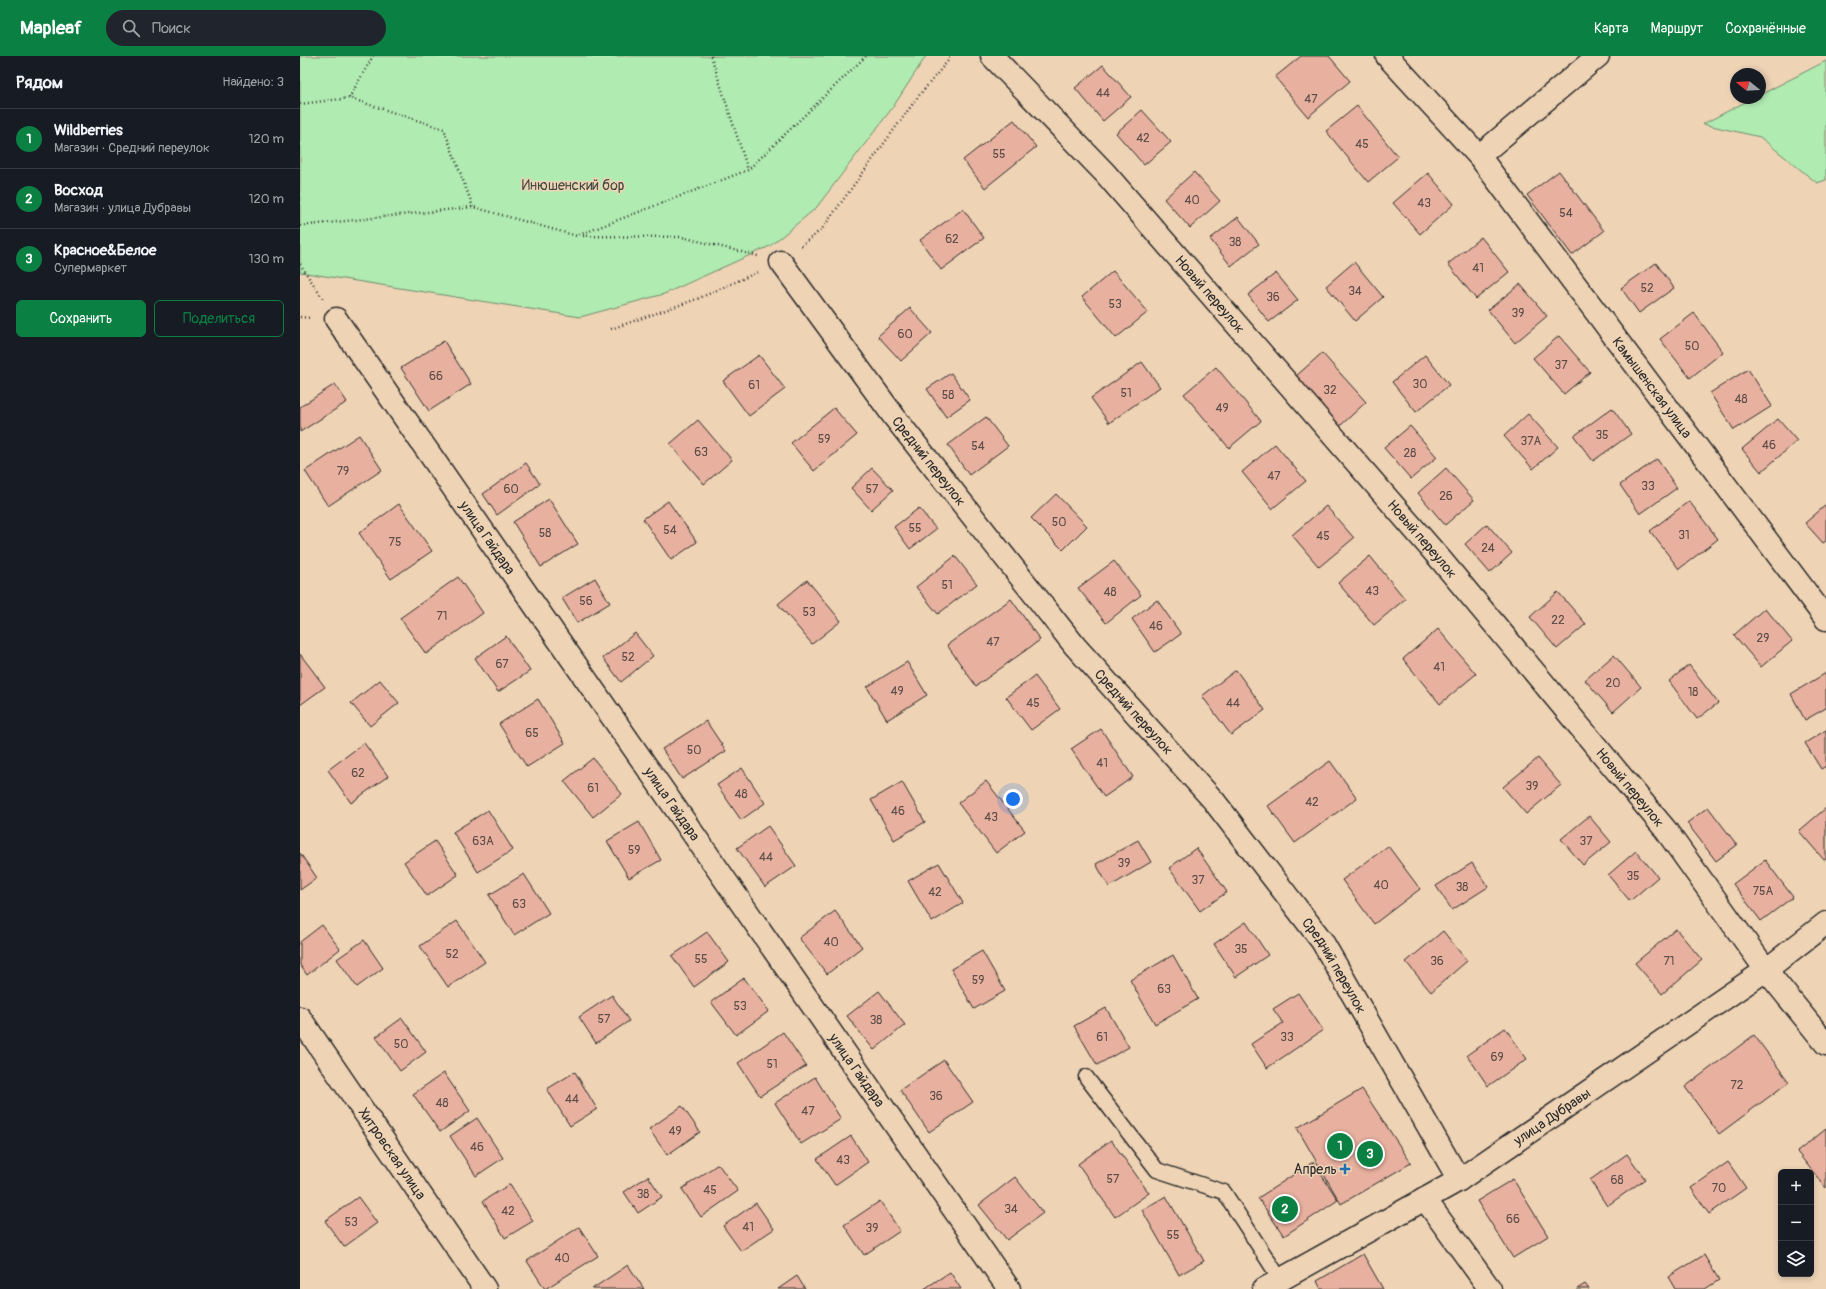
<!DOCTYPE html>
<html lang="ru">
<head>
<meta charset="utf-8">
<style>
	body { margin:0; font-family:Pangolin,sans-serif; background:#20242c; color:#f1f3f6 }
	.controls { position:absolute; right:12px; bottom:12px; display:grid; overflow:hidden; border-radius:6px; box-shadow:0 2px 6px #0003 }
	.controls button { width:36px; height:36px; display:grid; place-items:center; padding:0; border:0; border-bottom:1px solid #363941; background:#171b24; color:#f1f3f6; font:20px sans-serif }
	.compass { position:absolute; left:1430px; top:12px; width:36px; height:36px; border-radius:50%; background:#171b24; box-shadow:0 2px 6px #0003; rotate:288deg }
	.you { position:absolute; left:713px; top:743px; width:14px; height:14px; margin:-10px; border:3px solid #fff; border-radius:50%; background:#1a73e8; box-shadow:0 0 0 6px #1a73e833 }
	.badge { display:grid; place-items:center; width:26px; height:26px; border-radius:50%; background:#0b8043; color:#fff; font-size:13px; font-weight:700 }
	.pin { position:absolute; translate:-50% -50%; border:2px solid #fff; box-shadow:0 1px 4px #0006 }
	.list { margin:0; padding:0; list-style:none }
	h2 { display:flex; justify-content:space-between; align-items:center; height:52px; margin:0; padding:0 16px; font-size:17px }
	h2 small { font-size:13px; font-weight:400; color:#9ea1a6 }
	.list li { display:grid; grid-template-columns:26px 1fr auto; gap:12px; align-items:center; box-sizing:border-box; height:60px; padding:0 16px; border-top:1px solid #363941 }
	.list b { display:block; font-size:15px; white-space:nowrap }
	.list p { margin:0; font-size:13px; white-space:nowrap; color:#9ea1a6 }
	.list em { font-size:13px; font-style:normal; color:#9ea1a6 }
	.actions { display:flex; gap:8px; padding:12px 16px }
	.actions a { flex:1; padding:9px 0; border:1px solid #0b8043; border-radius:6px; text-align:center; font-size:14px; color:#0b8043 }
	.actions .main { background:#0b8043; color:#fff }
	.icon { flex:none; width:22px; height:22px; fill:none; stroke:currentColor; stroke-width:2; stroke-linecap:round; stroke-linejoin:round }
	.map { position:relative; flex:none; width:1526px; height:1233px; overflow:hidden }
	header { display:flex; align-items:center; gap:24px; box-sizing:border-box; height:56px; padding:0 20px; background:#0b8043; color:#fff }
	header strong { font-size:19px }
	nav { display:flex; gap:22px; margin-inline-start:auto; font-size:14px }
	.search { width:280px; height:36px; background:#20242c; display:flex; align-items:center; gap:10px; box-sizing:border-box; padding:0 14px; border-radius:22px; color:#9ea1a6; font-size:15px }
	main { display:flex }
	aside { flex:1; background:#171b24 }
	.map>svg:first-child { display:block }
</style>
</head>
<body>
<header>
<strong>Mapleaf</strong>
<div class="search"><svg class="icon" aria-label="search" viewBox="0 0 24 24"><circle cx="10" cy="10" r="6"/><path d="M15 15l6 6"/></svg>Поиск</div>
<nav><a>Карта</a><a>Маршрут</a><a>Сохранённые</a></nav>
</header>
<main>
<aside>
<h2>Рядом<small>Найдено: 3</small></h2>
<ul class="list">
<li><span class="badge">1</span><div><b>Wildberries</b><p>Магазин · Средний переулок</p></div><em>120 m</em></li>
<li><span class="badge">2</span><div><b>Восход</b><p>Магазин · улица Дубравы</p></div><em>120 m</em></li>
<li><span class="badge">3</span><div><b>Красное&amp;Белое</b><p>Супермаркет</p></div><em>130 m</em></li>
</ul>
<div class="actions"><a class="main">Сохранить</a><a>Поделиться</a></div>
</aside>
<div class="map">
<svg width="1526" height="1233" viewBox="0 0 1526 1233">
	<rect width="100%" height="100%" fill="#eed3b5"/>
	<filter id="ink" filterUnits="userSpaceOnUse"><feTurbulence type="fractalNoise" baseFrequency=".025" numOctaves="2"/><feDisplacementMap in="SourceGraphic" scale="8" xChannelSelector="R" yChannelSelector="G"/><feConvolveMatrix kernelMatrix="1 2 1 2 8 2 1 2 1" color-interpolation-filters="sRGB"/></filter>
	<g filter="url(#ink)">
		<!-- green -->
		<g fill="#b0ebb1" stroke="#6e8b6e">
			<path d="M0,0H626L593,51L516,152L470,190L364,238L280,261L0,216Z"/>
			<path d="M1526,5V124L1517,127L1460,81L1403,68L1453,42H1460V39Z"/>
		</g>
		<!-- building -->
		<g fill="#e8b09e" stroke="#2b2b2b">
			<path d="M1001,0H1029L1050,25L1008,61L975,21Z"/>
			<path d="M803,9L831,41L803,65L775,32Z"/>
			<path d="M1057,50L1098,101L1068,126L1026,75Z"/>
			<path d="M842,54L871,86L844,109L816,77Z"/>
			<path d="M714,64L736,91L685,132L663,104Z"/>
			<path d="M1259,115L1304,175L1272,199L1227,139Z"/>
			<path d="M894,116L920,145L890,172L864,143Z"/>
			<path d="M1128,117L1154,148L1120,178L1093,147Z"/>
			<path d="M663,153L684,182L641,214L620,184Z"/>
			<path d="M938,161L959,188L931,210L910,183Z"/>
			<path d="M1181,181L1209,216L1176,243L1148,208Z"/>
			<path d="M1054,206L1083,241L1055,265L1026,230Z"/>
			<path d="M1356,207L1374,232L1339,257L1321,232Z"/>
			<path d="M813,215L848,256L816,282L782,241Z"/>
			<path d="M976,217L998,244L969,266L948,239Z"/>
			<path d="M1220,228L1247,260L1215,287L1188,254Z"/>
			<path d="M610,252L632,277L601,305L578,280Z"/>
			<path d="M1394,257L1423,296L1390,322L1360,283Z"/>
			<path d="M1259,280L1290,316L1264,338L1233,302Z"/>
			<path d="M144,285L171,328L129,355L101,312Z"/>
			<path d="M1022,297L1066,346L1039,371L995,321Z"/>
			<path d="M459,299L485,333L449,360L423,325Z"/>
			<path d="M1125,299L1149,329L1116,356L1092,326Z"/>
			<path d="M842,306L860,331L809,367L791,342Z"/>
			<path d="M916,311L961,365L929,392L884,338Z"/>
			<path d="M1448,313L1472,350L1434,374L1410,337Z"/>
			<path d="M651,317L670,344L646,361L627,333Z"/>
			<path d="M35,328L47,346L0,376V351Z"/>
			<path d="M534,352L557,379L514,415L491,387Z"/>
			<path d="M1312,352L1331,378L1293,405L1274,380Z"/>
			<path d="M1228,358L1258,391L1233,413L1204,380Z"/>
			<path d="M686,361L708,390L669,419L648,389Z"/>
			<path d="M1478,363L1497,385L1461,416L1442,393Z"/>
			<path d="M398,364L432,404L404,428L370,388Z"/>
			<path d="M1110,370L1137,401L1111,423L1084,392Z"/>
			<path d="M59,379L82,414L28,450L5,415Z"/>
			<path d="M975,388L1006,425L972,453L942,416Z"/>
			<path d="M1357,403L1377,432L1340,458L1320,429Z"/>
			<path d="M226,407L240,428L197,459L183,438Z"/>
			<path d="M572,412L593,434L571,454L551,432Z"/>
			<path d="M1146,412L1174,444L1145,469L1118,437Z"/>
			<path d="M756,438L787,470L763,494L731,462Z"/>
			<path d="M249,443L278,488L241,511L213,466Z"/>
			<path d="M368,445L397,486L371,504L343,463Z"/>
			<path d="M1389,445L1418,483L1379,513L1350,475Z"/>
			<path d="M99,448L132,495L91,523L59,477Z"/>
			<path d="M1526,449V485L1523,487L1505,467Z"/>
			<path d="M1026,450L1054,482L1019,511L992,479Z"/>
			<path d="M619,452L636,473L610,493L594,471Z"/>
			<path d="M1187,468L1212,497L1190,517L1165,488Z"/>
			<path d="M655,500L677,528L638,558L616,531Z"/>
			<path d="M1070,500L1105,543L1074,569L1038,527Z"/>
			<path d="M814,505L841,539L806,567L778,532Z"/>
			<path d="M158,521L183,557L126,598L100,562Z"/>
			<path d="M295,522L310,547L277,567L262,542Z"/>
			<path d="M507,524L541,565L512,588L478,548Z"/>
			<path d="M1258,536L1286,568L1257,593L1230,561Z"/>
			<path d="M711,543L740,584L676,630L647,589Z"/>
			<path d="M857,544L881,578L855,596L832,563Z"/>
			<path d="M1465,552L1492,585L1461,611L1434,579Z"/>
			<path d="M1138,573L1176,618L1140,648L1103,603Z"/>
			<path d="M335,577L353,600L321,626L303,602Z"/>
			<path d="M206,580L230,615L198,636L175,602Z"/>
			<path d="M0,598L25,631L0,649Z"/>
			<path d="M1314,599L1341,631L1313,656L1285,624Z"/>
			<path d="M607,606L627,639L587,664L567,631Z"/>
			<path d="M1389,609L1418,647L1397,663L1369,625Z"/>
			<path d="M936,614L965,654L931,679L902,640Z"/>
			<path d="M1526,617V652L1505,664L1491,638Z"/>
			<path d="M735,620L760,653L731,674L706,641Z"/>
			<path d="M80,624L99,647L70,670L51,647Z"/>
			<path d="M238,643L265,687L227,711L199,668Z"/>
			<path d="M406,665L426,695L382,723L362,693Z"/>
			<path d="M801,673L833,721L804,741L771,693Z"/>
			<path d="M1526,674V710L1521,713L1505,687Z"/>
			<path d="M64,687L88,720L51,747L28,714Z"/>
			<path d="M293,702L322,738L293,761L264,725Z"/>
			<path d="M1238,702L1261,729L1226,758L1203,731Z"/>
			<path d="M1030,705L1057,742L995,787L968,750Z"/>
			<path d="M442,712L465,747L441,764L417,729Z"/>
			<path d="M686,725L725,775L696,797L658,747Z"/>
			<path d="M602,726L625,766L594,784L571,744Z"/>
			<path d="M1408,751L1437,789L1416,805L1387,767Z"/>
			<path d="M1526,752V803L1524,804L1499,775Z"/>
			<path d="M188,754L213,794L178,816L153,776Z"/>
			<path d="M1289,760L1311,786L1283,809L1261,783Z"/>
			<path d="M339,766L361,804L329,822L307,785Z"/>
			<path d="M468,770L496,810L465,831L437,792Z"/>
			<path d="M838,784L851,806L809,831L796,808Z"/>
			<path d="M135,785L158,819L127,840L104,806Z"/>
			<path d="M1088,790L1120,833L1074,868L1042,824Z"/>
			<path d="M896,792L927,836L900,855L869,812Z"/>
			<path d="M1336,795L1358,821L1330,845L1308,819Z"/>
			<path d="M0,797L17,822L0,834Z"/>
			<path d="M1465,804L1493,841L1461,865L1433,828Z"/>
			<path d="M639,807L663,847L632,866L608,825Z"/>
			<path d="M1172,807L1188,831L1152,854L1136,830Z"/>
			<path d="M224,818L249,857L214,879L189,839Z"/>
			<path d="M535,855L562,891L527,918L499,882Z"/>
			<path d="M157,865L185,906L148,931L120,890Z"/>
			<path d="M946,866L968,899L936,921L914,888Z"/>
			<path d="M22,869L40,893L7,919L0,909V886Z"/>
			<path d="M1376,873L1402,904L1362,938L1335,907Z"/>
			<path d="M1143,875L1167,905L1131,936L1106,906Z"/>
			<path d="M407,876L429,906L394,931L372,900Z"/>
			<path d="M64,884L83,912L57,931L37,903Z"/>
			<path d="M682,895L705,935L674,953L651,913Z"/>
			<path d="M873,899L898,943L855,968L830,924Z"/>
			<path d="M444,922L469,955L436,979L411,946Z"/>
			<path d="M579,935L605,969L574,994L547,960Z"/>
			<path d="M998,937L1023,974L967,1012L951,988L983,967L973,953Z"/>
			<path d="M312,939L329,965L296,987L279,961Z"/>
			<path d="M806,952L829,991L797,1009L774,970Z"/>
			<path d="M102,962L126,996L100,1015L76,981Z"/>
			<path d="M1205,972L1227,1003L1188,1030L1167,999Z"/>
			<path d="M483,976L506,1010L460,1040L438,1007Z"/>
			<path d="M1454,979L1489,1026L1419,1078L1385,1031Z"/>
			<path d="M644,1004L673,1046L629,1076L600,1034Z"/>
			<path d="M275,1016L297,1053L270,1070L247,1033Z"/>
			<path d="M144,1017L170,1055L140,1076L113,1038Z"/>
			<path d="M515,1021L541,1063L501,1088L475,1047Z"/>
			<path d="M1062,1033L1111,1107L1041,1148L997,1072Z"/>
			<path d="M382,1050L400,1076L367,1099L349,1073Z"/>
			<path d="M177,1062L203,1102L176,1120L150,1080Z"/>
			<path d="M1526,1073V1132L1497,1096Z"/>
			<path d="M551,1080L568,1106L535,1129L517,1103Z"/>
			<path d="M811,1084L849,1137L815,1161L778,1108Z"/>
			<path d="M1327,1098L1345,1123L1307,1150L1290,1124Z"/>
			<path d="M1013,1106L1038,1144L984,1180L958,1142Z"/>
			<path d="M1428,1106L1446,1132L1409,1158L1391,1132Z"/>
			<path d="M418,1108L438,1135L401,1161L382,1133Z"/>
			<path d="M348,1120L362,1141L338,1157L324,1136Z"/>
			<path d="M715,1121L743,1157L707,1184L679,1149Z"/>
			<path d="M1213,1123L1248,1180L1213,1202L1177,1145Z"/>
			<path d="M210,1128L233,1165L205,1182L183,1145Z"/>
			<path d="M866,1140L904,1205L879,1219L842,1154Z"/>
			<path d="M58,1141L77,1167L44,1191L25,1165Z"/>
			<path d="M580,1145L600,1175L564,1199L544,1169Z"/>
			<path d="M456,1147L474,1173L441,1195L423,1170Z"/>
			<path d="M279,1171L298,1200L245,1233L227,1205Z"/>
			<path d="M1063,1198L1083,1233H1021L1017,1225Z"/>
			<path d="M1404,1199L1419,1224L1405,1233H1375L1368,1221Z"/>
			<path d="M328,1209L344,1233H292Z"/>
			<path d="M650,1216L661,1233H624Z"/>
			<path d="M497,1220L505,1233H478Z"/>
			<path d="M1285,1228L1289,1233H1277Z"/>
		</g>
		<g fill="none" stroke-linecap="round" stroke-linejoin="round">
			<defs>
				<path id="lane" d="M786,1021L857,1114L924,1136L980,1223"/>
				<g id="street">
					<path id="s1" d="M692,0L805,117L1141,504L1365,773L1466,914L1526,988"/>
					<path id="s2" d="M1087,0L1179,100L1526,563"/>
					<path d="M1179,100L1298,0"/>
					<path id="s3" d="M481,206L595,362L775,590L914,745L1022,885L1159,1124"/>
					<path id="s4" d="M36,263L709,1233"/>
					<path id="s5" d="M0,962L185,1233"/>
					<path d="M1125,1143L1190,1233"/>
				</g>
				<g id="secondary">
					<path id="s6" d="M964,1233L1159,1124L1466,914L1526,867"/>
				</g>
			</defs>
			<!-- lane casing -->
			<use href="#lane" stroke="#2b2b2b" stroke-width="17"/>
			<!-- street casing -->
			<use href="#street" stroke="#2b2b2b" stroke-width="25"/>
			<!-- secondary casing -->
			<use href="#secondary" stroke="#2b2b2b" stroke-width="25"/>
			<!-- path -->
			<g stroke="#2b2b2b" stroke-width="2.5" stroke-dasharray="1 3" stroke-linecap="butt">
				<path d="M411,0L448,114"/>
				<path d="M49,42L73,0"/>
				<path d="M0,48L49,42L144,73L173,151"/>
				<path d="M0,170L173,151L277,180L382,181L458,200"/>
				<path d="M279,179L448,114L566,0"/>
				<path d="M501,190L522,173L617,42L652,0"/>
				<path d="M0,208L23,243"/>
				<path d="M0,261L11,262"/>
				<path d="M311,273L397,243L458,216"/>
			</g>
			<!-- lane -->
			<use href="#lane" stroke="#eed3b5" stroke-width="14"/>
			<!-- street -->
			<use href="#street" stroke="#eed3b5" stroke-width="22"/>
			<!-- secondary -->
			<use href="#secondary" stroke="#eed3b5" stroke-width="22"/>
		</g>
	</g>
	<!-- markers -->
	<path fill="#1f6fb2" stroke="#eed3b5" stroke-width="1.5" d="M1043 1107h4v4h4v4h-4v4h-4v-4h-4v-4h4z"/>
	<g text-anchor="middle" stroke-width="3" stroke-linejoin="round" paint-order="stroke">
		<!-- number labels -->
		<g font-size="12" fill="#5a4c48">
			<text x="803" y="41">44</text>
			<text x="1011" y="47">47</text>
			<text x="843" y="86">42</text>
			<text x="1062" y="92">45</text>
			<text x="699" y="102">55</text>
			<text x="892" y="148">40</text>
			<text x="1124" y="151">43</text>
			<text x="1266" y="161">54</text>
			<text x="652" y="187">62</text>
			<text x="935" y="190">38</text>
			<text x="1178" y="216">41</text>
			<text x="1347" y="236">52</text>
			<text x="1055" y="239">34</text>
			<text x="973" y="245">36</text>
			<text x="815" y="252">53</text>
			<text x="1218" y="261">39</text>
			<text x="605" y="282">60</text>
			<text x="1392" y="294">50</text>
			<text x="1261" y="313">37</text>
			<text x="136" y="324">66</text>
			<text x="1120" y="332">30</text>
			<text x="454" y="333">61</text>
			<text x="1030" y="338">32</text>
			<text x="826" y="341">51</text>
			<text x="648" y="343">58</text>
			<text x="1441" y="347">48</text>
			<text x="922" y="356">49</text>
			<text x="1302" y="383">35</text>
			<text x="524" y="387">59</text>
			<text x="1231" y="389">37А</text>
			<text x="1469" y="393">46</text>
			<text x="678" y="394">54</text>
			<text x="401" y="400">63</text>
			<text x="1110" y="401">28</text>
			<text x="43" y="419">79</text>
			<text x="974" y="424">47</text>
			<text x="1348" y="434">33</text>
			<text x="211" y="437">60</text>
			<text x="572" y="437">57</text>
			<text x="1146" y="444">26</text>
			<text x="759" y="470">50</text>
			<text x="615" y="476">55</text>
			<text x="370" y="478">54</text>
			<text x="245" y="481">58</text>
			<text x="1384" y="483">31</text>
			<text x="1023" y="484">45</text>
			<text x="95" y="490">75</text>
			<text x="1188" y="496">24</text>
			<text x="647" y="533">51</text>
			<text x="1072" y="539">43</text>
			<text x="810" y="540">48</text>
			<text x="286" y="549">56</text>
			<text x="509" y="560">53</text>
			<text x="142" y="564">71</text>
			<text x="1258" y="568">22</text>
			<text x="856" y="574">46</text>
			<text x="1463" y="586">29</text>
			<text x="693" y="590">47</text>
			<text x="328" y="605">52</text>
			<text x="202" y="612">67</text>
			<text x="1139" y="615">41</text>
			<text x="1313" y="631">20</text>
			<text x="597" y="639">49</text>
			<text x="1393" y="640">18</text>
			<text x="733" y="651">45</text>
			<text x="933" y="651">44</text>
			<text x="232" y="681">65</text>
			<text x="394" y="698">50</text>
			<text x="802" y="711">41</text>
			<text x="58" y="721">62</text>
			<text x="1232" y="734">39</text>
			<text x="293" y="736">61</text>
			<text x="441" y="742">48</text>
			<text x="1012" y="750">42</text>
			<text x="598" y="759">46</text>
			<text x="691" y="765">43</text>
			<text x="183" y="789">63А</text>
			<text x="1286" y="789">37</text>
			<text x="334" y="798">59</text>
			<text x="466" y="805">44</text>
			<text x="824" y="811">39</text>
			<text x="1333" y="824">35</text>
			<text x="898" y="828">37</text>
			<text x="1081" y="833">40</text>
			<text x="1162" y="835">38</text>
			<text x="1463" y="839">75А</text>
			<text x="635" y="840">42</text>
			<text x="219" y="852">63</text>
			<text x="531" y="890">40</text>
			<text x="941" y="897">35</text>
			<text x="152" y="902">52</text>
			<text x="401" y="907">55</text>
			<text x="1137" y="909">36</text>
			<text x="1369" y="909">71</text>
			<text x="678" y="928">59</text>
			<text x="864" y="937">63</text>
			<text x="440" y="954">53</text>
			<text x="304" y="967">57</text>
			<text x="576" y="968">38</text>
			<text x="802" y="985">61</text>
			<text x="987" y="985">33</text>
			<text x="101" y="992">50</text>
			<text x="1197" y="1005">69</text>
			<text x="472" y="1012">51</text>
			<text x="1437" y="1033">72</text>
			<text x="636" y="1044">36</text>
			<text x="272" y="1047">44</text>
			<text x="142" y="1051">48</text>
			<text x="508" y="1059">47</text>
			<text x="375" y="1079">49</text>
			<text x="177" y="1095">46</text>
			<text x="543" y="1108">43</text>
			<text x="813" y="1127">57</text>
			<text x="1317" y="1128">68</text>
			<text x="1419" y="1136">70</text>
			<text x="410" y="1138">45</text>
			<text x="343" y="1142">38</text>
			<text x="711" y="1157">34</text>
			<text x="208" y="1159">42</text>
			<text x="1213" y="1167">66</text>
			<text x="51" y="1170">53</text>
			<text x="448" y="1175">41</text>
			<text x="572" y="1176">39</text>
			<text x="873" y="1183">55</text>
			<text x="262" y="1206">40</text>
		</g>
		<!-- park labels -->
		<g font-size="14" fill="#3f483f" stroke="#eed3b5">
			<text x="273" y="134">Инюшенский бор</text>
		</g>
		<!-- street labels -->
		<g font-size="14" fill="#2b2b2b" stroke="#eed3b5">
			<text dy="5" stroke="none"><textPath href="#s1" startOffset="323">Новый переулок</textPath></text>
			<text dy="5" stroke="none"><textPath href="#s2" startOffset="425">Камышенская улица</textPath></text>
			<text dy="5" stroke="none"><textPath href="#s3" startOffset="248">Средний переулок</textPath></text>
			<text dy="5" stroke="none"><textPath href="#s4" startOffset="266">улица Гайдара</textPath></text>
			<text dy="5" stroke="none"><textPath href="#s1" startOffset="647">Новый переулок</textPath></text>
			<text dy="5" stroke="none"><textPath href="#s3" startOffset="572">Средний переулок</textPath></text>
			<text dy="5" stroke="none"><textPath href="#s1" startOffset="971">Новый переулок</textPath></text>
			<text dy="5" stroke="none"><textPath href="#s4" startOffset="590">улица Гайдара</textPath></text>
			<text dy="5" stroke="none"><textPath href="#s3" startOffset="896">Средний переулок</textPath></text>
			<text dy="5" stroke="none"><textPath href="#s4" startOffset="914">улица Гайдара</textPath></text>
			<text dy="5" stroke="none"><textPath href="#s6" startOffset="336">улица Дубравы</textPath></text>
			<text dy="5" stroke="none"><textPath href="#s5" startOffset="164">Хитровская улица</textPath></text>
		</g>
		<!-- poi labels -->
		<g font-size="14" fill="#2b2b2b" stroke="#eed3b5" text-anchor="end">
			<text x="1037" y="1118">Апрель</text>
		</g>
	</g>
</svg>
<div class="controls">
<button>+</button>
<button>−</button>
<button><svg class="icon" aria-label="layers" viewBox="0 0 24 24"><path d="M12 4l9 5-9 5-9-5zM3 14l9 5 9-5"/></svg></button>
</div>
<svg class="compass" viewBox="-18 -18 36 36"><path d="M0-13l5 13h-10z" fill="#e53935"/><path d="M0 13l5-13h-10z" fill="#9ea1a6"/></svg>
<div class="you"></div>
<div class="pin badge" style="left:1040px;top:1090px">1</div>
<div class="pin badge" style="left:985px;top:1153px">2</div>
<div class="pin badge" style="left:1070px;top:1098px">3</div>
</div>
</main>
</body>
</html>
